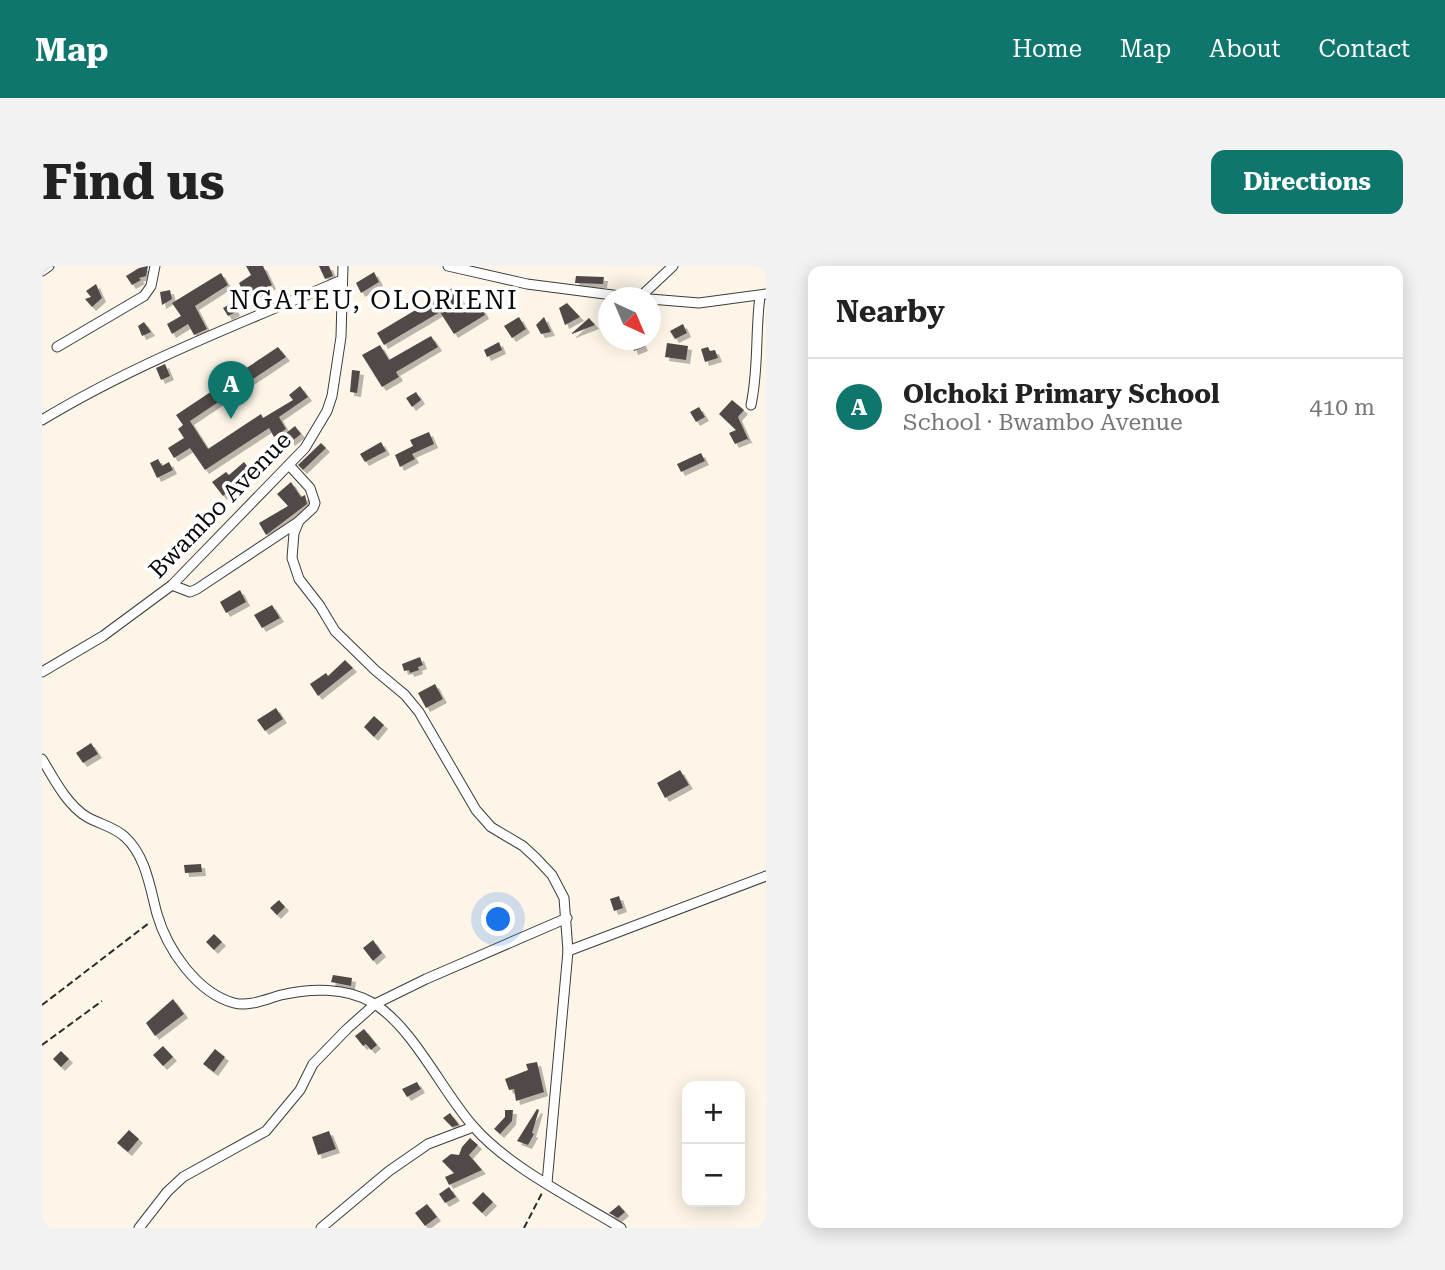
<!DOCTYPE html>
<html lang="en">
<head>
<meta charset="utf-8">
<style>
	body { margin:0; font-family:"Roboto Serif",serif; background:#f2f2f2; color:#222 }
	.controls { position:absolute; right:21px; bottom:21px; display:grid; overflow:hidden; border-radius:14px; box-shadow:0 4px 18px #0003 }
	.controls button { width:63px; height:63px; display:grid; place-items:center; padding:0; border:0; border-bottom:2px solid #e0e0e0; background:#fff; color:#222; font:35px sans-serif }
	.compass { position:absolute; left:556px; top:21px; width:63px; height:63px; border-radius:50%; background:#fff; box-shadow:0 4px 18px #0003; rotate:136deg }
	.you { position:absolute; left:457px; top:654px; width:24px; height:24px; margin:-18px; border:5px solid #fff; border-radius:50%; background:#1a73e8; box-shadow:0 0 0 10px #1a73e833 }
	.badge { display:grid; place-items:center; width:46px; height:46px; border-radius:50%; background:#0f766e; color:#fff; font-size:23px; font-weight:700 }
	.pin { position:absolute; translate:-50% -58px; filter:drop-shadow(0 2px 4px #0008) }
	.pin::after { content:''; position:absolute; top:37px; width:24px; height:21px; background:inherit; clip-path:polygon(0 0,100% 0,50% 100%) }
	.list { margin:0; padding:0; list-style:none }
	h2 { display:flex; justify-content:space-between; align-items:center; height:91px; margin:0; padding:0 28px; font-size:30px }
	h2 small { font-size:23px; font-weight:400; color:#767676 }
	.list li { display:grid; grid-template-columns:46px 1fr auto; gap:21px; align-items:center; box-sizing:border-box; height:98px; padding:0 28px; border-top:2px solid #e0e0e0 }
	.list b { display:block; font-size:26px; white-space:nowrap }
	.list p { margin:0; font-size:23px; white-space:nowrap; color:#767676 }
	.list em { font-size:23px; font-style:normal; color:#767676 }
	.map { position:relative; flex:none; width:724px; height:962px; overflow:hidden; border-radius:14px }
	header { display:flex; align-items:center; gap:42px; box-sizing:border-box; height:98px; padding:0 35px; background:#0f766e; color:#fff }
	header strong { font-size:33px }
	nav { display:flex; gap:38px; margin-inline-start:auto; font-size:24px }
	.intro { display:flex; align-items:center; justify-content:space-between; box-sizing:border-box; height:168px; padding:0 42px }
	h1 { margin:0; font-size:49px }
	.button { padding:18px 32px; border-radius:14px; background:#0f766e; color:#fff; font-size:24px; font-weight:700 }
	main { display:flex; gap:42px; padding:0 42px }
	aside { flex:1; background:#fff; border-radius:14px; box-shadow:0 4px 18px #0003 }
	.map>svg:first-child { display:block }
</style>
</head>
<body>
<header>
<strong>Map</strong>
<nav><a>Home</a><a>Map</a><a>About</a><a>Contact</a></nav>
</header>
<div class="intro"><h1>Find us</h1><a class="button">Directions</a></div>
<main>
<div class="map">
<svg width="724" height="962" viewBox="0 0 724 962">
	<defs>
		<filter id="shadow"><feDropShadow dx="4" dy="4" stdDeviation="0" flood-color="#0004"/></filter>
	</defs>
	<rect width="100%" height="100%" fill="#fdf6e8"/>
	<!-- building -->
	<g fill="#514947" filter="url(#shadow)">
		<path d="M106,0L104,10L97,12L99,14L90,19L84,10L97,2Z"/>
		<path d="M204,0H221L230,19L204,32L197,17L209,9Z"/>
		<path d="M277,0H287L291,10L283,13Z"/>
		<path d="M332,6L337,16L319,27L314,17Z"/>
		<path d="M179,7L186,19L153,40L165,63L152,69L146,58L130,68L125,58L139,50L130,37Z"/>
		<path d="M534,10L562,11L561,18L533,17Z"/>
		<path d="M54,18L60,32L50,41L43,33L49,31L44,25Z"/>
		<path d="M412,21L424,43L436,35L443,49L412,68L398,46L342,79L335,67Z"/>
		<path d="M128,24L130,33L120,39L118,26Z"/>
		<path d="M190,37L194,46L186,50L181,42Z"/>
		<path d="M525,37L538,51L523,59L517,42Z"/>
		<path d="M477,51L484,63L470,72L462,60Z"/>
		<path d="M502,51L509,66L499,68L494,59Z"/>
		<path d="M547,52L553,59L530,68V67Z"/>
		<path d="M102,56L109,66L100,70L96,60Z"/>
		<path d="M641,58L645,67L633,73L628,65Z"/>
		<path d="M389,70L396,81L354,106L357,111L340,121L320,89L338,79L347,94Z"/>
		<path d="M589,74H599L602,81L592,85Z"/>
		<path d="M457,76L460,84L445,91L442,84Z"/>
		<path d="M625,77L646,80L644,94L623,91Z"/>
		<path d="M236,81L244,91L148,155L166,183L219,148L221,152L251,134L247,129L258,120L266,131L237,151L244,163L232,171L227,162L163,204L148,182L132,192L126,182L142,172L136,163L141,159L134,149Z"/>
		<path d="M666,81L668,85L673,84L676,92L663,96L659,83Z"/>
		<path d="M123,98L128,110L119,114L114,102Z"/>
		<path d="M310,104L318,105L315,127L308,126Z"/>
		<path d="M374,126L379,134L370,141L364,132Z"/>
		<path d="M690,134L702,144L696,151L707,175L705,173L693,178L687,167L694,164L677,148Z"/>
		<path d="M657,141L663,151L654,156L648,146Z"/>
		<path d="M253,160L259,168L249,176L243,168Z"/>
		<path d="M387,166L392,178L370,188L373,193L358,201L353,189L371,180L368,174Z"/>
		<path d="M339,176L344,185L323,196L318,188Z"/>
		<path d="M279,177L284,182L261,204L256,199Z"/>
		<path d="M659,187L663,195L639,206L635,198Z"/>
		<path d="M116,193L120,200L127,196L131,204L115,212L108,197Z"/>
		<path d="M202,196L209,205L181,230L170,216L184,206L187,209Z"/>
		<path d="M249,216L259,231L263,229L265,238L224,269L217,257L246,240L235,228Z"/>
		<path d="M198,324L204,336L184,347L178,336Z"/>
		<path d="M230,339L238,352L220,362L212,349Z"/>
		<path d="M378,391L381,399L376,401L377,404L368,407L367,404L362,405L360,398Z"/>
		<path d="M303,394L311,402L276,430L268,418L284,407L286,410Z"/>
		<path d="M393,418L401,433L384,442L376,427Z"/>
		<path d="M234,442L241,453L223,465L215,454Z"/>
		<path d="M332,450L342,459L332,471L322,461Z"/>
		<path d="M49,477L56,488L41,497L34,487Z"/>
		<path d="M638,504L647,519L623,532L615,517Z"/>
		<path d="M159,598L160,606L143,607L142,599Z"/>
		<path d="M577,630L581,642L572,645L568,633Z"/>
		<path d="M237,634L243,641L235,649L228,642Z"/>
		<path d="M172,668L180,676L172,684L164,676Z"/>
		<path d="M331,674L340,687L331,695L321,682Z"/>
		<path d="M291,709L310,712L309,720L289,716Z"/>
		<path d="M131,733L142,748L113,770L104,757Z"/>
		<path d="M322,763L335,779L329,784L324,778L321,780L313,770Z"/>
		<path d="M121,780L131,791L121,800L111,789Z"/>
		<path d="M173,783L183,791L172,806L161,798Z"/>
		<path d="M19,785L27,793L19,801L11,793Z"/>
		<path d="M495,796L502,826L474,835L472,823L467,824L463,813L486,804L484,798Z"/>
		<path d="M375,816L379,823L365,831L360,823Z"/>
		<path d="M495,843L497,844L490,867L492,868L486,879L475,875Z"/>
		<path d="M463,844H471L470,855L458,868L452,863L463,851Z"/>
		<path d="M408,847L417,859L410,861L401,852Z"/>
		<path d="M87,864L97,873L86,886L75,877Z"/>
		<path d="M287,865L294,883L276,889L270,871Z"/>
		<path d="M428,872L436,879L427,889L440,904L407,919L403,911L412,907L400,895L409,888L417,889L420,881Z"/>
		<path d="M407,921L414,931L403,937L397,928Z"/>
		<path d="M441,926L451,936L440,947L430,937Z"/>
		<path d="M385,938L395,951L383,960L373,947Z"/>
		<path d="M577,939L583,946L576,952L567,947Z"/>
	</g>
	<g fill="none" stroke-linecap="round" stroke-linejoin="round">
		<defs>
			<g id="minor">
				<path d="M406,0L485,18L594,32"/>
				<path d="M0,5L7,0"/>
				<path d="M597,32L631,0"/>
				<path d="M608,33L657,37L724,28"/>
				<path d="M15,81L102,30L109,20L113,0"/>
				<path d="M709,139C717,101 713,68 718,30"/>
				<path d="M0,154C94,97 199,57 300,14"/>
				<path d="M247,199L268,222L273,237L271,242L257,255L252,267L250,292L257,313L278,340L293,365L333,404L363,429L377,446L434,544L449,561L481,580L494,592L510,609L522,632L526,685L505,917"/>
				<path d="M130,319L148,326L155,323L256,256"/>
				<path d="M0,406L61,370L130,319L263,182L285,145L290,130L299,71L301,0"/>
				<path d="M0,493C12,513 25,539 45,551C57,558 73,561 83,571C104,590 108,622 115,648C125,683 155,727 192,737C207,741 224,733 239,729C268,722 304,721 331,737C371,761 400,825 431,860C466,901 532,933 579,962"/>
				<path d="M526,685L724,610"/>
				<path d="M97,962L125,926L141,911L224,865L258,824L271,798L305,763L333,738L384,713L525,652"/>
				<path d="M279,962L347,905L386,878L431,861"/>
			</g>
		</defs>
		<!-- minor casing -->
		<use href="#minor" stroke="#3c3c3c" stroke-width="11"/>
		<!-- path -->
		<g stroke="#2b2b2b" stroke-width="2" stroke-dasharray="7 3.5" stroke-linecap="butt">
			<path d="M0,739L107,657"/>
			<path d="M0,779L60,735"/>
			<path d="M482,962L500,927"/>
		</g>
		<!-- minor -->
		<use href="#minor" stroke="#fff" stroke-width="9"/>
	</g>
	<g text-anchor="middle" stroke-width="7" stroke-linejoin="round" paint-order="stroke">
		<!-- street labels -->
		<g font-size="24" fill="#090909" stroke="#fff">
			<text transform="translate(178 239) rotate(-46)" y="8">Bwambo Avenue</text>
		</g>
		<!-- neighbourhood labels -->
		<g font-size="26" letter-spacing="2" fill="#090909" stroke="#fff">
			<text x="332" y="43">NGATEU, OLORIENI</text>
		</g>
	</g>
</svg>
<div class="controls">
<button>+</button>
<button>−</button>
</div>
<svg class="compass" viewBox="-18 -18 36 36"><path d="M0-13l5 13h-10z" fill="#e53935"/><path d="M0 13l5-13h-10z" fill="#767676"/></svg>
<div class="you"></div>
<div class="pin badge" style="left:189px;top:153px">A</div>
</div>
<aside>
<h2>Nearby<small></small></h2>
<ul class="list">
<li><span class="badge">A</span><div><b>Olchoki Primary School</b><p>School · Bwambo Avenue</p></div><em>410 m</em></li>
</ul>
</aside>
</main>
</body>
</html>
